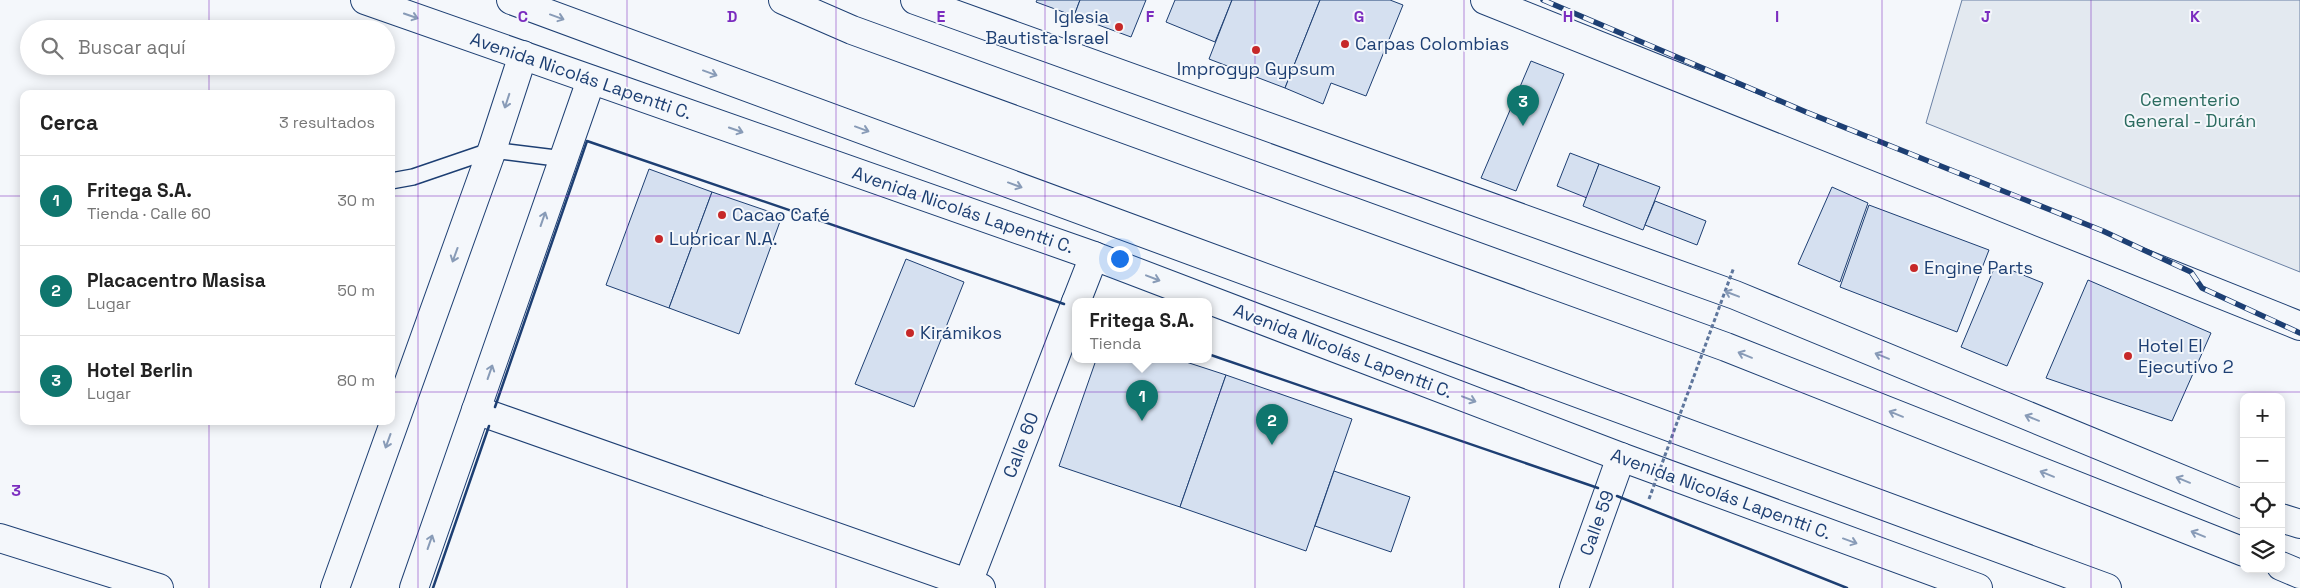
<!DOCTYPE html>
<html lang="es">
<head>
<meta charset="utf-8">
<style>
	body { margin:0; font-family:"Space Grotesk",sans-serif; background:#f2f2f2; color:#222 }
	.controls { position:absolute; right:15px; bottom:15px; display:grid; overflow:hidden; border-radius:10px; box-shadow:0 2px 12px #0003 }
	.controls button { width:45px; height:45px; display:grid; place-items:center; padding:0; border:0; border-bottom:1px solid #e0e0e0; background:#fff; color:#222; font:25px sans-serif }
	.you { position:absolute; left:1119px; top:258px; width:18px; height:18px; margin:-12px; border:4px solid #fff; border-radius:50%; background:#1a73e8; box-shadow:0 0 0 8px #1a73e833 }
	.badge { display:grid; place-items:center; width:32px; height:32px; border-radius:50%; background:#0f766e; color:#fff; font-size:16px; font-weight:700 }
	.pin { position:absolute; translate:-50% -41px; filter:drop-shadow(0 1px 2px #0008) }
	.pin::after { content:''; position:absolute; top:26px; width:18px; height:15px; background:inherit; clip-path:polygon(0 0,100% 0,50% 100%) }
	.popup { position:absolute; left:1072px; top:298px; width:140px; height:65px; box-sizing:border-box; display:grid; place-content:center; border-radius:10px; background:#fff; filter:drop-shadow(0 1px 4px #0005); font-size:16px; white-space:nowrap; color:#767676 }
	.popup b { font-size:19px; color:#222 }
	.popup::after { content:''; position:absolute; left:50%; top:100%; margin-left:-10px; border:10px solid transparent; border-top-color:#fff }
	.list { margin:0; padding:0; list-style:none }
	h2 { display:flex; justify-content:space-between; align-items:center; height:65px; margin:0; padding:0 20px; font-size:21px }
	h2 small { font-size:16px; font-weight:400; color:#767676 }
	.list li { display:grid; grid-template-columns:32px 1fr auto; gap:15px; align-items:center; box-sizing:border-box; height:90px; padding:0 20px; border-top:1px solid #e0e0e0 }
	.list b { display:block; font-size:19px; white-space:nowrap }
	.list p { margin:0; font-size:16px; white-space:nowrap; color:#767676 }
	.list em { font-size:16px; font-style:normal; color:#767676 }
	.icon { flex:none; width:28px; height:28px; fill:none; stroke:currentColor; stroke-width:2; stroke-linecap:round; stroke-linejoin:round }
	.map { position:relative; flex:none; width:2300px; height:588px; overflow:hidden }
	.search { position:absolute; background:#fff; box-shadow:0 2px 12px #0003; left:20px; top:20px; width:375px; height:55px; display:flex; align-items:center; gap:12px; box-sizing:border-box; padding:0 18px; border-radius:28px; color:#767676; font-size:19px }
	.panel { position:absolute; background:#fff; box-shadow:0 2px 12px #0003; left:20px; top:90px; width:375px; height:335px; border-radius:10px }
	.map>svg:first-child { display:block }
</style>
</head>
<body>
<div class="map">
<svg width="2300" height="588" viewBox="0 0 2300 588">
	<rect width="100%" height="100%" fill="#f4f7fb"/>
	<!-- green -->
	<path fill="#e3e9f0" stroke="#687fa3" d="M1962,0H2300V272L1926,123Z"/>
	<!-- building -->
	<g fill="#d5e0f0" stroke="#1d3f73">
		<path d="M1037,0H1080L1074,16L1036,2Z"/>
		<path d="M1080,0H1146L1131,37L1074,16Z"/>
		<path d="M1175,0H1232L1215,42L1166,22Z"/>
		<path d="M1232,0H1320L1285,88L1209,59Z"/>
		<path d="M1320,0H1390L1403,5L1366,96L1331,83L1323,104L1285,88Z"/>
		<path d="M1531,61L1564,74L1516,191L1481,178Z"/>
		<path d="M1570,153L1599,164L1587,198L1557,186Z"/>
		<path d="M1599,164L1660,187L1643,230L1583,206Z"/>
		<path d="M649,169L712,192L669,308L606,285Z"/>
		<path d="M1832,187L1868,203L1840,282L1798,264Z"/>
		<path d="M712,192L782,216L739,334L669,308Z"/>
		<path d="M1655,201L1706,221L1697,245L1645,225Z"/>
		<path d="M1869,205L1989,250L1957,332L1840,287Z"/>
		<path d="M906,259L964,282L914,407L855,384Z"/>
		<path d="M1996,264L2043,283L2007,366L1961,347Z"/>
		<path d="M2088,280L2211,333L2172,421L2046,378Z"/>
		<path d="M1096,360H1180L1226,375L1180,507L1059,466Z"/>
		<path d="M1226,375L1352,419L1306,551L1180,507Z"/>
		<path d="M1334,471L1410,497L1391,552L1315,526Z"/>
	</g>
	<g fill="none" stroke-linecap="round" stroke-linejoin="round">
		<defs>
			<path id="service" d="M391,181L413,177L492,150L564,159"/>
			<g id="minor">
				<path d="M1485,0L2300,326"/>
				<path d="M1076,302L1094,256"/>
				<path d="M476,410L981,588"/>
				<path d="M0,538L159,588"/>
				<path d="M966,588L1076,302"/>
				<path d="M1574,588L1621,457"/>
			</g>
			<g id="tertiary">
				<path d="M335,588L492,150L523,55"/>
				<path d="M414,588L591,80"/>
			</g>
			<g id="primary">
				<path d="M365,0L1094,256L1621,457L1978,588"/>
				<path d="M915,0L1735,295L2244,505"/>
				<path d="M2281,518L2300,524"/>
			</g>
			<g id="trunk">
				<path d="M511,0L2107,588"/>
				<path d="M783,0L852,30L1726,347L2244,552"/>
				<path d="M2281,566L2300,574"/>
			</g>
		</defs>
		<!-- service casing -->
		<use href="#service" stroke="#1d3f73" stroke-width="18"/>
		<!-- minor casing -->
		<use href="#minor" stroke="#1d3f73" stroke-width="30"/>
		<!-- tertiary casing -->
		<use href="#tertiary" stroke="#1d3f73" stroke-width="30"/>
		<!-- primary casing -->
		<use href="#primary" stroke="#1d3f73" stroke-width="30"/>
		<!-- trunk casing -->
		<use href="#trunk" stroke="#1d3f73" stroke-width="30"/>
		<!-- service -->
		<use href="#service" stroke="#f4f7fb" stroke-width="15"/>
		<!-- minor -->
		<use href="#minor" stroke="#f4f7fb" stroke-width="28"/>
		<!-- tertiary -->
		<use href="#tertiary" stroke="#f4f7fb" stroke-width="28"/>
		<!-- primary -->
		<use href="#primary" stroke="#f4f7fb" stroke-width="28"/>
		<!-- trunk -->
		<use href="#trunk" stroke="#f4f7fb" stroke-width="28"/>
		<defs>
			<path id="rail" d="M1543,0L1806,112L2103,231L2191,272L2202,288L2300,333"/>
		</defs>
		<!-- rail casing -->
		<use href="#rail" stroke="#1d3f73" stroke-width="5.5"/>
		<!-- rail -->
		<use href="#rail" stroke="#f4f7fb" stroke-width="4" stroke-dasharray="11" stroke-linecap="butt"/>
		<!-- path-bridge -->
		<path stroke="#5e769c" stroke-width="3" stroke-dasharray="4 2.5" stroke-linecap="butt" d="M1649,499L1734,267"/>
		<!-- wall -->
		<g stroke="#1d3f73" stroke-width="2.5">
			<path d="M1208,354L1598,488"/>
			<path d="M495,407L587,141L1064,304"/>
			<path d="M1617,496L1847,588"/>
			<path d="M433,588L489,426"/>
		</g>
	</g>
	<!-- one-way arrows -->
	<defs><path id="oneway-shaft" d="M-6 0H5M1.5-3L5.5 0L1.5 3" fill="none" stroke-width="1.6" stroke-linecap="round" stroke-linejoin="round" transform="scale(1.25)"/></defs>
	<g stroke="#889bb7">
		<use href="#oneway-shaft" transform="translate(411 16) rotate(19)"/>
		<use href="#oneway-shaft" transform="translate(557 17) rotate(20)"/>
		<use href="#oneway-shaft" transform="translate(710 73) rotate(20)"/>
		<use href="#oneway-shaft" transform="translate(507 101) rotate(108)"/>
		<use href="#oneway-shaft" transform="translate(862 129) rotate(20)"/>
		<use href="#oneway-shaft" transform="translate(736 130) rotate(19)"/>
		<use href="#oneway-shaft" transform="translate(1015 185) rotate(20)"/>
		<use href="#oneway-shaft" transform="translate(543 219) rotate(-71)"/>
		<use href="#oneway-shaft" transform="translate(455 255) rotate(110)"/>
		<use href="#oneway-shaft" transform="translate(1153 278) rotate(21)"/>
		<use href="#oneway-shaft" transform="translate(1732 294) rotate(-159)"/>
		<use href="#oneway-shaft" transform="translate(1745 355) rotate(-158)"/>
		<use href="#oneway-shaft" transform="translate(1882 356) rotate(-158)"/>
		<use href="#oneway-shaft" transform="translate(490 372) rotate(-71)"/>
		<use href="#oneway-shaft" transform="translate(1469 399) rotate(21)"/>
		<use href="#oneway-shaft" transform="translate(1896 414) rotate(-158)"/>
		<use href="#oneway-shaft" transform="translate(2032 418) rotate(-158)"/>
		<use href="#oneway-shaft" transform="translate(388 441) rotate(110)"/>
		<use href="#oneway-shaft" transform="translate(2047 474) rotate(-158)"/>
		<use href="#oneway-shaft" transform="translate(2183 480) rotate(-158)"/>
		<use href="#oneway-shaft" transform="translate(2198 534) rotate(-158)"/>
		<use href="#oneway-shaft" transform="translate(1850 541) rotate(20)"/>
		<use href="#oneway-shaft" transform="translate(430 542) rotate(-71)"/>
	</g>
	<!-- grid -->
	<path fill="none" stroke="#7b2cbf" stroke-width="1" stroke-opacity="0.55" d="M209,0V29M418,0V588M627,0V588M836,0V588M1045,0V588M1255,0V588M1464,0V588M1673,0V588M1882,0V588M2091,0V588M209,66V94M0,196H24M391,196H2300M0,392H24M391,392H2300M209,421V588"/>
	<!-- markers -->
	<g fill="#c62828" stroke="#f4f7fb" stroke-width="2">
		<circle cx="1119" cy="27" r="5"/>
		<circle cx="1345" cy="44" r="5"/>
		<circle cx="1256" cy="50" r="5"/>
		<circle cx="722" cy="215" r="5"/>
		<circle cx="659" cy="239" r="5"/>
		<circle cx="1914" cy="268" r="5"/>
		<circle cx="910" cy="333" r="5"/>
		<circle cx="2128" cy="356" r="5"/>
	</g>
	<g text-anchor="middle" stroke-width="4" stroke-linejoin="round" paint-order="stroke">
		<!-- poi labels -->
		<g font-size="18" fill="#1d3f73" stroke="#f4f7fb" text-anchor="start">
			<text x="1109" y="23" text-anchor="end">Iglesia<tspan x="1109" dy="21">Bautista Israel</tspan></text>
			<text x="1355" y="50">Carpas Colombias</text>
			<text x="1256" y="75" text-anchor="middle">Improgyp Gypsum</text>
			<text x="732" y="221">Cacao Café</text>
			<text x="669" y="245">Lubricar N.A.</text>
			<text x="1924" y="274">Engine Parts</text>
			<text x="920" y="339">Kirámikos</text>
			<text x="2138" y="352">Hotel El<tspan x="2138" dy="21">Ejecutivo 2</tspan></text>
		</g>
		<!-- street labels -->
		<g font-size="18" fill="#1d3f73" stroke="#f4f7fb">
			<text transform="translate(581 76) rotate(19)" y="6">Avenida Nicolás Lapentti C.</text>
			<text transform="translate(963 210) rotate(19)" y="6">Avenida Nicolás Lapentti C.</text>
			<text transform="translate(1343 351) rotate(21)" y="6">Avenida Nicolás Lapentti C.</text>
			<text transform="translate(1021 445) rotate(-69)" y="6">Calle 60</text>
			<text transform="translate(1721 494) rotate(20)" y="6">Avenida Nicolás Lapentti C.</text>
			<text transform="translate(1597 523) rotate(-70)" y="6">Calle 59</text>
		</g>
		<!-- park labels -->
		<g font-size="18" fill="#2c6c60" stroke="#f4f7fb">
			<text x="2190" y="106">Cementerio<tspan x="2190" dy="21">General - Durán</tspan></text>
		</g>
	</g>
	<g font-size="16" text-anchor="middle" font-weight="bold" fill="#7b2cbf" stroke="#f4f7fb" stroke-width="4" stroke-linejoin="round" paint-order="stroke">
		<text x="523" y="22">C</text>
		<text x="732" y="22">D</text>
		<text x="941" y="22">E</text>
		<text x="1150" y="22">F</text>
		<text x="1359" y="22">G</text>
		<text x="1568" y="22">H</text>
		<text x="1777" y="22">I</text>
		<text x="1986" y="22">J</text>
		<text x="2195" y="22">K</text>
		<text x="16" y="496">3</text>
	</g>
</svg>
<div class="controls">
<button>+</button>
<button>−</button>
<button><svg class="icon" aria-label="locate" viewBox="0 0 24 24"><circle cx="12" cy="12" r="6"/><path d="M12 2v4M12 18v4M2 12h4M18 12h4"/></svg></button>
<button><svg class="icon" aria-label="layers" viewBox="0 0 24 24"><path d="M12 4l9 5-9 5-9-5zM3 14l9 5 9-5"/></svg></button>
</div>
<div class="you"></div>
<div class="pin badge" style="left:1142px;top:421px">1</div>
<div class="popup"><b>Fritega S.A.</b>Tienda</div>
<div class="pin badge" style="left:1272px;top:445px">2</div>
<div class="pin badge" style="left:1523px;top:126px">3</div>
<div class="search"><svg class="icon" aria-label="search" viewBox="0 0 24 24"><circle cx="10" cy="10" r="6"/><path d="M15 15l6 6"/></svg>Buscar aquí</div>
<section class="panel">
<h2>Cerca<small>3 resultados</small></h2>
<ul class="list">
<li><span class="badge">1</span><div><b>Fritega S.A.</b><p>Tienda · Calle 60</p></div><em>30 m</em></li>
<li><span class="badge">2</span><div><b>Placacentro Masisa</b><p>Lugar</p></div><em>50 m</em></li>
<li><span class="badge">3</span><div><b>Hotel Berlin</b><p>Lugar</p></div><em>80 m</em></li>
</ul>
</section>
</div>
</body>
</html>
